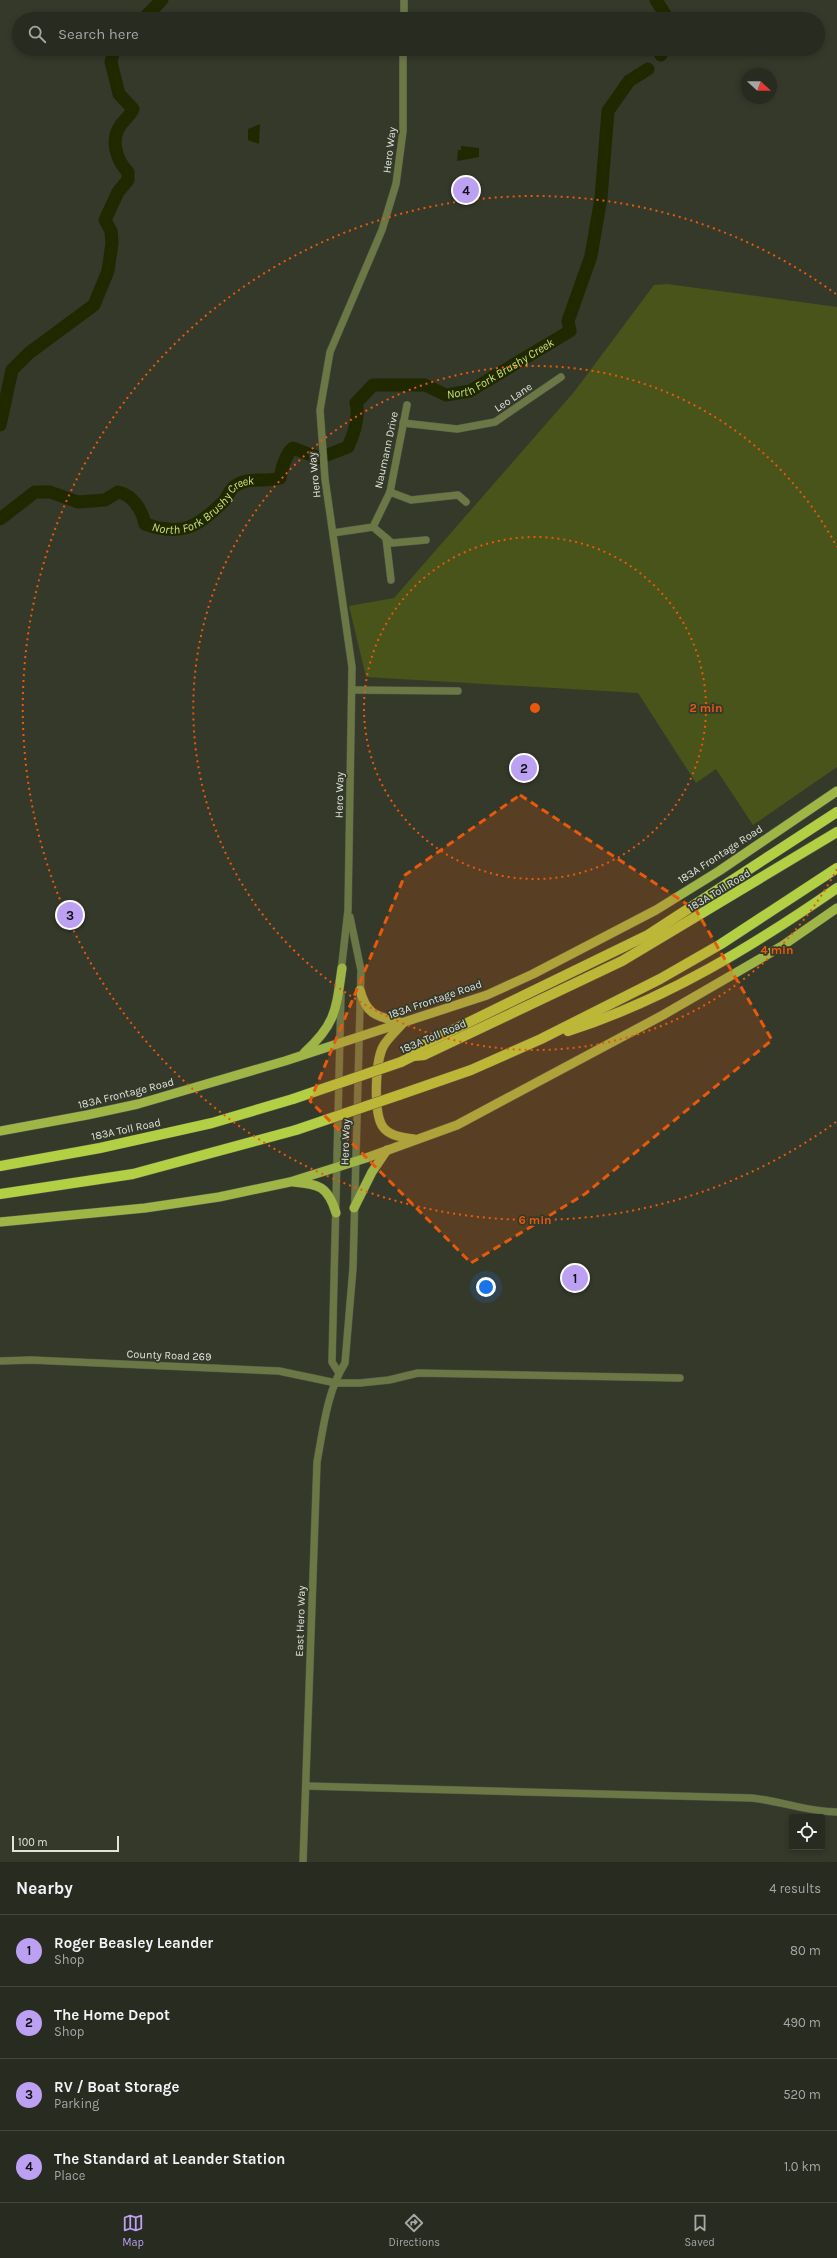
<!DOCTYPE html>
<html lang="en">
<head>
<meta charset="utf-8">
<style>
	body { margin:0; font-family:Karla,sans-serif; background:#34372d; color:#f1f3f6 }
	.controls { position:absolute; right:12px; bottom:12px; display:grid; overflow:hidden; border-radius:4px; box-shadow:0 2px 6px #0003 }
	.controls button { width:36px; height:36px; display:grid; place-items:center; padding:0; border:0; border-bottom:1px solid #44473e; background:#282b20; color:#f1f3f6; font:20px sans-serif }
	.compass { position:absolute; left:741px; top:68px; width:36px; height:36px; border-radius:50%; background:#282b20; box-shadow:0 2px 6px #0003; rotate:111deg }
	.scale { position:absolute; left:12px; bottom:10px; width:107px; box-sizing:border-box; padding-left:4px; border:2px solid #e0e3da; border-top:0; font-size:11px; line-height:14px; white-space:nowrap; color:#e0e3da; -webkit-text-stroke:3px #35392a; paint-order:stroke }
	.you { position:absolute; left:486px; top:1287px; width:14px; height:14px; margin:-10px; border:3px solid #fff; border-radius:50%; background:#1a73e8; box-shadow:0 0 0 6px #1a73e833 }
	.badge { display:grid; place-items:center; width:26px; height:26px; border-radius:50%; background:#bca0f2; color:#111; font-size:13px; font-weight:700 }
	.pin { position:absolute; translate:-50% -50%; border:2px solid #fff; box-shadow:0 1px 4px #0006 }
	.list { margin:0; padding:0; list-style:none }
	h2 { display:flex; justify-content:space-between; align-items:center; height:52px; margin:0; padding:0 16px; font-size:17px }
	h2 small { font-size:13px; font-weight:400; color:#a5a7a5 }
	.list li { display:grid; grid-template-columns:26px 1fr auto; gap:12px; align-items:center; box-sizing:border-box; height:72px; padding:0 16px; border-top:1px solid #44473e }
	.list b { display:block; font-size:15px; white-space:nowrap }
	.list p { margin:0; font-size:13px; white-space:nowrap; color:#a5a7a5 }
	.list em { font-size:13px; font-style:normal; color:#a5a7a5 }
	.icon { flex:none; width:22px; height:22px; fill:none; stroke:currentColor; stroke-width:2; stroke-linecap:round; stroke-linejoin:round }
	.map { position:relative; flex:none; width:837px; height:1862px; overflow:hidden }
	.search { position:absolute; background:#282b20; box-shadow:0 2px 6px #0003; left:12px; right:12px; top:12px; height:44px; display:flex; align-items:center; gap:10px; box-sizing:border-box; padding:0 14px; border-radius:22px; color:#a5a7a5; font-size:15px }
	.sheet { height:340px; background:#282b20 }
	nav { display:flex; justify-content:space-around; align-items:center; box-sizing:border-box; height:56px; border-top:1px solid #44473e; background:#282b20; font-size:11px; color:#a5a7a5 }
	nav a { display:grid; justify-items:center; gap:2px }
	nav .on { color:#bca0f2 }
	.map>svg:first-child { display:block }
</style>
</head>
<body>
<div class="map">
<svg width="837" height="1862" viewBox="0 0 837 1862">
	<rect width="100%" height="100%" fill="#35392a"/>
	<!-- green -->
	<path fill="#48541a" d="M667,284L837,307V767L753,825L716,769L696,783L638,693L366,677L349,606L394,598L574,392L654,285Z"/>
	<!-- water -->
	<g fill="#202800">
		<path d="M260,124L259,144L248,140V129Z"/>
		<path d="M461,146L479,148V157L457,161L458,150H461Z"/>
	</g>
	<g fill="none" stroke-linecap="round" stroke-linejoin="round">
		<!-- river -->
		<g stroke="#202800" stroke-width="13">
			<path d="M656,0L668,19"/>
			<path d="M143,19L162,0"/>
			<path d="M661,55L663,49"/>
			<path d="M0,425L12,370L29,353L94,305L108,271L112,243L111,231L105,220L118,192L128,180V172C117,161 110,141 120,126C124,120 130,116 133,109L119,94L111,62L114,49"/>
			<path id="s1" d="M0,519L35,492H50L78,502L105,500L118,492C133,495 142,510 145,524C182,537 198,527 224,501C228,496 230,489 235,486C248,476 266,483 280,478C282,467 285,455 293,448L319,458L348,447C354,434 360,418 356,403L373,385H425L446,395L470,391L570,331L568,321L591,256L601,198L608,111L629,81L648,69"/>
		</g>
		<defs>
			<g id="minor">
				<path d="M404,19V0"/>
				<path d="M403,423L457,429L495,422L561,377"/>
				<path d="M390,492L411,500L458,495L466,502"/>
				<path d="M373,527L392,543L426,540"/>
				<path d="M333,533L373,527L390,492L407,405"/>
				<path d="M386,538L391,580"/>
				<path d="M352,690L458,691"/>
				<path d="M341,972L348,910L352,667L325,479L320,410L330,352L382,230L396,184L403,131V49"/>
				<path d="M0,1361L31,1360L279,1371L336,1383H360L389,1380L418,1373L680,1378"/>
				<path d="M339,1373L332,1362L341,995"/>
				<path d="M306,1786L752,1798C781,1801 808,1812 837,1812"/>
				<path d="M303,1862L317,1462C323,1430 327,1391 345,1363L353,1268L361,970L350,917"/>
			</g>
			<g id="major">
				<path d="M360,990C367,1017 378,1016 403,1023"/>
				<path d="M403,1023C397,1030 389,1037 384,1045C375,1059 373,1113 383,1127C389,1136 404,1138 414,1139"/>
				<path d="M304,1053C336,1024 336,1010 342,968"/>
				<path d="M0,1131L87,1115L138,1104L285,1061L487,995L533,974L656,910L719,871L837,791"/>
				<path d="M293,1182C319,1184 328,1186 336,1213"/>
				<path d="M354,1208L372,1172L387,1150"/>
				<path d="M0,1222L145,1208L219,1197L290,1182L366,1158L457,1125L663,1015L782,946L837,908"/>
			</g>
			<g id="highway">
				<path d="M568,1031C665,1000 753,946 837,888"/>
				<path d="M413,1056L420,1046L648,935L837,812"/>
				<path d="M401,1062L413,1056L424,1055L622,961L837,832"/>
				<path d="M399,1095L471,1070L541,1039L660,979L721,944L837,868"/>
				<path d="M0,1166L100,1148L212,1123L293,1099"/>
				<path d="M0,1194L133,1174L296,1130"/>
			</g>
		</defs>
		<!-- minor casing -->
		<use href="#minor" stroke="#54584a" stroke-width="8"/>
		<!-- major casing -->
		<use href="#major" stroke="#54584a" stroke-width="10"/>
		<!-- highway casing -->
		<use href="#highway" stroke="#54584a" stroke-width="11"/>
		<!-- minor -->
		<use href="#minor" stroke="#6b7845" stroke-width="7"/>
		<!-- major -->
		<use href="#major" stroke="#9fb647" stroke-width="9"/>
		<!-- highway -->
		<use href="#highway" stroke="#b3cf44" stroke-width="10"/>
		<defs>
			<g id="highway-bridge">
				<path d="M293,1099L401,1062"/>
				<path d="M296,1130L399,1095"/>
			</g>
		</defs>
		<!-- highway-bridge casing -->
		<use href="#highway-bridge" stroke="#54584a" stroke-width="11" stroke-linecap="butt"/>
		<!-- highway-bridge -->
		<use href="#highway-bridge" stroke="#b3cf44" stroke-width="10"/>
	</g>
	<!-- marked area -->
	<path fill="#e8590c" fill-opacity="0.2" stroke="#e8590c" stroke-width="3" stroke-dasharray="8 5" stroke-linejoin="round" d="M520,795L696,910L772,1040L585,1194L471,1263L310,1101L405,875Z"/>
	<!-- distance rings -->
	<g fill="none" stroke="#e8590c" stroke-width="2" stroke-dasharray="2 4">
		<circle cx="535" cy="708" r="171"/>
		<path d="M837 869A342 342 0 1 1 837 547"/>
		<path d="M836 1122A512 512 0 1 1 836 294"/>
	</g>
	<g text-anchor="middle" stroke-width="3.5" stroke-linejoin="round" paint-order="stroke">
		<!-- street labels -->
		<g font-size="11" fill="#e0e3da" stroke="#35392a">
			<text transform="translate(389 150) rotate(-83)" y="4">Hero Way</text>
			<text transform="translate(513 397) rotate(-34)" y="4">Leo Lane</text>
			<text transform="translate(386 450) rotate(-78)" y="4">Naumann Drive</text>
			<text transform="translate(314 475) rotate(-96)" y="4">Hero Way</text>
			<text transform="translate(339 795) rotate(-89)" y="4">Hero Way</text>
			<text transform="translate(720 854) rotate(-33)" y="4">183A Frontage Road</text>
			<text transform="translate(719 890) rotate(-31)" y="4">183A Toll Road</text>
			<text transform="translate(435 999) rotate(-19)" y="4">183A Frontage Road</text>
			<text transform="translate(433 1036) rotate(-23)" y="4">183A Toll Road</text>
			<text transform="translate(126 1093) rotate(-14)" y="4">183A Frontage Road</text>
			<text transform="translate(126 1129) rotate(-12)" y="4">183A Toll Road</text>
			<text transform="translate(345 1142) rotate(-88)" y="4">Hero Way</text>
			<text transform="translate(169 1355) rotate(2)" y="4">County Road 269</text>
			<text transform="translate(300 1621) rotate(-88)" y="4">East Hero Way</text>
		</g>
		<!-- water labels -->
		<g font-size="12" font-style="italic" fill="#c8e077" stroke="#35392a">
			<text dy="4" stroke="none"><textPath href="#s1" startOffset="628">North Fork Brushy Creek</textPath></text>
			<text dy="4" stroke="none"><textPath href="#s1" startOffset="243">North Fork Brushy Creek</textPath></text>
		</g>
	</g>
	<circle cx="535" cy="708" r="6" fill="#e8590c" stroke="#35392a" stroke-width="2"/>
	<g font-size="12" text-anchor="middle" font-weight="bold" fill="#e8590c" stroke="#35392a" stroke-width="3.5" stroke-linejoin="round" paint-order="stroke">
		<text x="706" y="712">2 min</text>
		<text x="777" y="954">4 min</text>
		<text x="535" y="1224">6 min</text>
	</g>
</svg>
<div class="controls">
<button><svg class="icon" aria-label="locate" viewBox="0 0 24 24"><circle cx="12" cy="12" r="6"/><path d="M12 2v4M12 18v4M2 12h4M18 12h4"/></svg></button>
</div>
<svg class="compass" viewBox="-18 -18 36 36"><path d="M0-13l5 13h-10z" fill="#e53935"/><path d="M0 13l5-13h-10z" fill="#a5a7a5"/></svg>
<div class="scale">100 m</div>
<div class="you"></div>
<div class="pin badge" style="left:575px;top:1278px">1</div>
<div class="pin badge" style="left:524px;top:768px">2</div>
<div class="pin badge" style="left:70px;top:915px">3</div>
<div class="pin badge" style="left:466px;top:190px">4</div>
<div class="search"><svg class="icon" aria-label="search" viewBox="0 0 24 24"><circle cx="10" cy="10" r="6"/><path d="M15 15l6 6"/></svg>Search here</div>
</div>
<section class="sheet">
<h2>Nearby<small>4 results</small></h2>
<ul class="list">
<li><span class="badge">1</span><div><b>Roger Beasley Leander</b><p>Shop</p></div><em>80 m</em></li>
<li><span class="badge">2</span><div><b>The Home Depot</b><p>Shop</p></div><em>490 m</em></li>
<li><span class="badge">3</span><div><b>RV / Boat Storage</b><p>Parking</p></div><em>520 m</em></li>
<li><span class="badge">4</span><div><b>The Standard at Leander Station</b><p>Place</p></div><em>1.0 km</em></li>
</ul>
</section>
<nav>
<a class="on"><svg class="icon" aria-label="map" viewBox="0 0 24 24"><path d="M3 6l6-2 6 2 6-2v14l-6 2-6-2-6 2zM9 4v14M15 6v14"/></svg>Map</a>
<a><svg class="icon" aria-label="directions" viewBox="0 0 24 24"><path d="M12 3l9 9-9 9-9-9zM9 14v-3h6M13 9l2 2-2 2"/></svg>Directions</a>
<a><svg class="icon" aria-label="saved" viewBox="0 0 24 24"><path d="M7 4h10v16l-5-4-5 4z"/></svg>Saved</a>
</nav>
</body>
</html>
